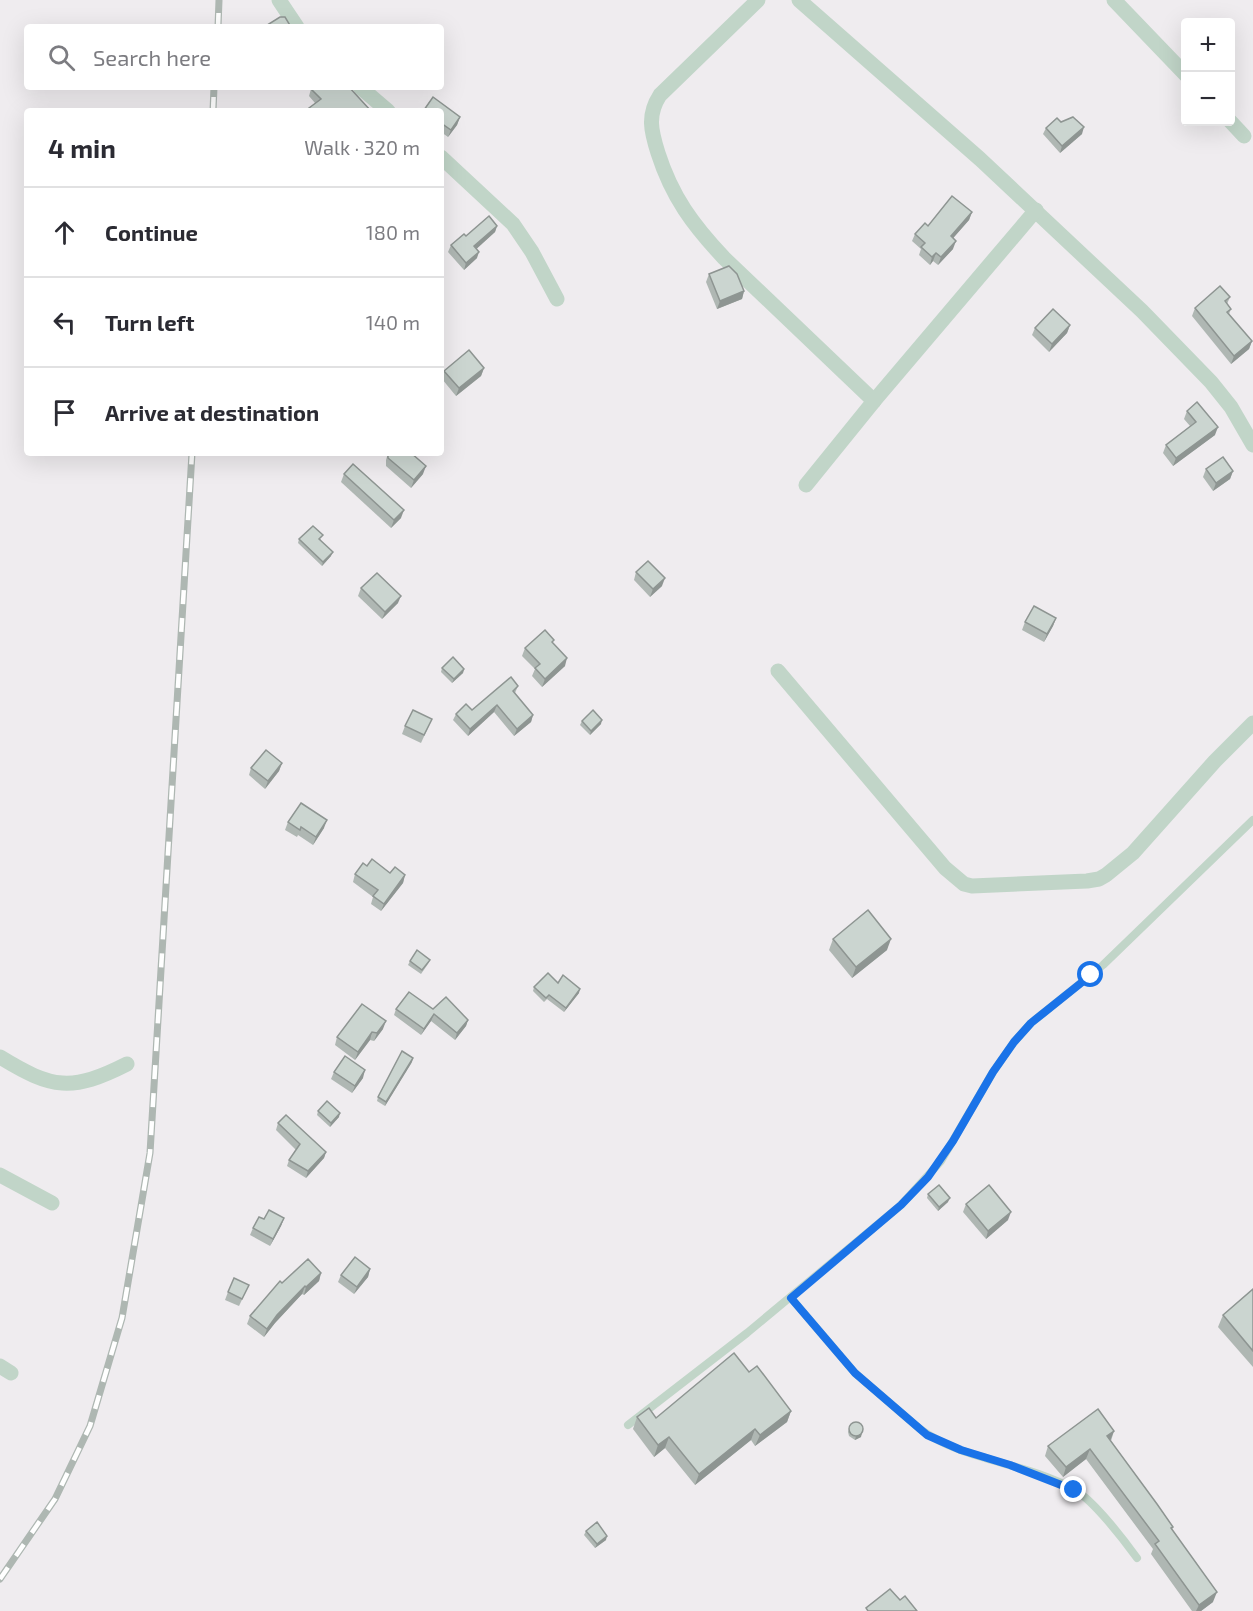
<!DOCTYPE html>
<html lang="en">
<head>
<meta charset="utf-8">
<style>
	body { margin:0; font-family:"Exo 2",sans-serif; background:#f2f2f3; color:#2b2b33 }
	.controls { position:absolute; right:18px; top:18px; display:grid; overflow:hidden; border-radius:6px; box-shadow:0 6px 24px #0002 }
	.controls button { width:54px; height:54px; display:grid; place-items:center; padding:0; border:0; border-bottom:2px solid #e1e1e2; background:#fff; color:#2b2b33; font:30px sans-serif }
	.stop { position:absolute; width:18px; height:18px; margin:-14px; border:4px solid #1a73e8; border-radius:50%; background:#fff }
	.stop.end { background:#1a73e8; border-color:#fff; box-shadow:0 2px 6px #0008 }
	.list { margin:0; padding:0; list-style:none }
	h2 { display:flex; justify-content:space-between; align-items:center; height:78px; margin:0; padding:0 24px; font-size:26px }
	h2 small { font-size:20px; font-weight:400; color:#7c7c81 }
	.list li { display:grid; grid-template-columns:39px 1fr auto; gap:18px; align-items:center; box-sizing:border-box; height:90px; padding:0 24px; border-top:2px solid #e1e1e2 }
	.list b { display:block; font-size:22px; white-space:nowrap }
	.list em { font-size:20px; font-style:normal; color:#7c7c81 }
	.icon { flex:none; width:33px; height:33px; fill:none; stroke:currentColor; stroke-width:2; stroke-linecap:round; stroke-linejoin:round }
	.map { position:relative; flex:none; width:1253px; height:1611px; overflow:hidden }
	.search { position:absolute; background:#fff; box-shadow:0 6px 24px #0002; left:24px; top:24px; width:420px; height:66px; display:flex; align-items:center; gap:15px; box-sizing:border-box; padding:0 21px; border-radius:6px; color:#7c7c81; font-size:22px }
	.panel { position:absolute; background:#fff; box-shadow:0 6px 24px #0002; left:24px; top:108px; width:420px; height:348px; border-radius:6px }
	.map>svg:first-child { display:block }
</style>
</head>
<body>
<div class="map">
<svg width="1253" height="1611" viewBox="0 0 1253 1611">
	<rect width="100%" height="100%" fill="#efecef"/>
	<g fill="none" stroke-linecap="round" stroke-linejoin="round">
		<!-- service -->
		<g stroke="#c1d5c8" stroke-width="8">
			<path d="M791,1298L855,1373L920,1429C965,1462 1027,1462 1075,1490C1094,1501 1124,1540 1137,1558"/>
			<path d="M628,1425L747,1333L901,1205L941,1161L993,1072L1014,1042L1031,1023L1103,965L1253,820"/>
		</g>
		<!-- minor -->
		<g stroke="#c1d5c8" stroke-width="15">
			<path d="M279,0L297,27"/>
			<path d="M758,0L660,95C647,115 651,131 658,153C672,197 693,225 724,258L874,401"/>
			<path d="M799,0L980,159L1142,311L1211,382L1231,407L1253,445"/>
			<path d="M1114,0L1186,75"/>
			<path d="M360,87L388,111"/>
			<path d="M1230,121L1244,136"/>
			<path d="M441,157L513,224L532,252L557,299"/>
			<path d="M806,485L874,401L1036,210"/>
			<path d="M778,671L945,868L964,884L972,886L1087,881L1099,879L1106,875L1133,853L1215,761L1253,723"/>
			<path d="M0,1057C52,1089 72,1092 127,1064"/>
			<path d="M0,1175L52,1203"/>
			<path d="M0,1366L11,1373"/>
		</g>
		<defs>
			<g id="rail">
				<path d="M218,27L219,0"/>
				<path d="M213,111L214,87"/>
				<path d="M0,1579L55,1499L90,1426L122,1318L150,1153L192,453"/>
			</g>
		</defs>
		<!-- rail casing -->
		<use href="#rail" stroke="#aeb7b2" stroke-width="7"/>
		<!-- rail -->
		<use href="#rail" stroke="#fff" stroke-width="4.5" stroke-dasharray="14" stroke-linecap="butt"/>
	</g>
	<!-- wall -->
	<g fill="#afb7b3">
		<path d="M311,89L371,111L315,103L309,96Z"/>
		<path d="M433,97L460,117L457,125L448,137L441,132V111H423Z"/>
		<path d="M1061,122L1082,134L1060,153L1043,134L1046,128Z"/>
		<path d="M972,212L969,220L953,238V249L938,265L933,261L930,265L919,255L921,249L912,241L915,234L928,226Z"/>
		<path d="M497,226L495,232L476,249L477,258L464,270L448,252L451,245L466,236Z"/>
		<path d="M709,274L744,291L742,299L717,309L706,282Z"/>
		<path d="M1230,297L1227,304L1231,309L1229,314L1252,341L1249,349L1231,364L1192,316L1195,308Z"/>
		<path d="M1070,325L1067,333L1049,352L1032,335L1035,328Z"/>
		<path d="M484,368L481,376L456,396L442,379L444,371Z"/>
		<path d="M1187,411L1215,435L1173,466L1163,453L1166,445L1190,426L1184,419Z"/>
		<path d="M388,453L423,474L411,488L386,466V460Z"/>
		<path d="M1206,469L1233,471L1230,479L1213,491L1203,477Z"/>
		<path d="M344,474L401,518L391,528L341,482Z"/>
		<path d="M299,539H321L320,541L331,556L322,566L298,543Z"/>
		<path d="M636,572L662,586L650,597L634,580Z"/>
		<path d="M361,588L398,603L382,619L358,596Z"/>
		<path d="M1056,618L1053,626L1044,642L1022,630L1025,622Z"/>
		<path d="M553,643L565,666L542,687L532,676L535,669L522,656L525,648Z"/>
		<path d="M442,668L464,669L463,673L452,683L441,672Z"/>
		<path d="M518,686L515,693L533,715L531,722L514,736L494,712L468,736L453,720L456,714L472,710Z"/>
		<path d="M432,719L421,743L402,734L405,726Z"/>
		<path d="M582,721L601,724L590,735L580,725Z"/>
		<path d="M282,763L279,771L265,789L249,775L251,768Z"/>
		<path d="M288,822L324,828L313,845L298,835L297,837L285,830Z"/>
		<path d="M367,866L390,873L405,875L403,883L381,911L371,904L373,897L353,882L355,874Z"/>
		<path d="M833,939L887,950L852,978L829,950Z"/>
		<path d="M430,960L428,964L421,974L408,965L410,961Z"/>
		<path d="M558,983L579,993L564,1012L547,999L544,1002L533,991L534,987Z"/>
		<path d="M396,1009H433L468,1020L466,1026L455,1040L431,1021L421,1035L394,1015Z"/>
		<path d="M383,1029L374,1041L370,1040L355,1060L335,1045L337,1037Z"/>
		<path d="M412,1062L385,1106L377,1101L378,1097Z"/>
		<path d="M334,1072L363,1078L352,1093L331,1079Z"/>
		<path d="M318,1111L339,1117L330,1127L317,1115Z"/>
		<path d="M278,1123L326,1152L324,1158L306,1178L287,1166L289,1160L296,1150L276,1130Z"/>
		<path d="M928,1194L948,1202L938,1211L927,1198Z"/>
		<path d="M966,1204L1008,1220L986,1239L963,1212Z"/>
		<path d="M284,1218L281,1226L270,1246L250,1235L253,1228L264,1219Z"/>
		<path d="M370,1269L368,1277L354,1294L338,1282L341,1275Z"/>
		<path d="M321,1273L319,1281L304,1295L302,1294L275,1323L264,1337L247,1324L250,1316L282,1283Z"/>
		<path d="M249,1285L239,1306L225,1300L228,1292Z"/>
		<path d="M1253,1289V1367L1218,1327L1223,1315Z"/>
		<path d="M749,1372L791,1411L787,1422L755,1446L751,1440L695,1485L665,1448L654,1457L633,1429L637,1417L656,1418Z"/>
		<path d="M851,1424L861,1437L855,1440L849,1436L848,1432Z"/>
		<path d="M1114,1431L1111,1441L1173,1527L1172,1530L1213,1602L1201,1611H1192L1151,1554L1153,1549L1086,1459L1063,1477L1045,1456L1048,1446Z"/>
		<path d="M586,1531L606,1540L595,1548L584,1535Z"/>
	</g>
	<!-- shaded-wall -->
	<g fill="#8e9592">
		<path d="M460,117L457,125L448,137L451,130Z"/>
		<path d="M1084,127L1082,134L1060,153L1062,146Z"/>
		<path d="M972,212L969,220L948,244L951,236Z"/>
		<path d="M497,226L495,232L472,253L474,246Z"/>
		<path d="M956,241L953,249L938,265L941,257Z"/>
		<path d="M479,252L477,258L464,270L466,263Z"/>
		<path d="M936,253L933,261L930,265L932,257Z"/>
		<path d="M744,291L742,299L717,309L720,301Z"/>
		<path d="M1070,325L1067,333L1049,352L1052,344Z"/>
		<path d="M1252,341L1249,349L1231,364L1234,356Z"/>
		<path d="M484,368L481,376L456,396L459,388Z"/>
		<path d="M1218,427L1215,435L1173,466L1176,458Z"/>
		<path d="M426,466L423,474L411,488L414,480Z"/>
		<path d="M1233,471L1230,479L1213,491L1216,483Z"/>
		<path d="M404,510L401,518L391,528L394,520Z"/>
		<path d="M333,552L331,556L322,566L323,562Z"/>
		<path d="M665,578L662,586L650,597L653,589Z"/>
		<path d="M401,596L398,603L382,619L385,612Z"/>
		<path d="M1056,618L1053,626L1044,642L1047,634Z"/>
		<path d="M567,658L565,666L542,687L545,679Z"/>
		<path d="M464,669L463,673L452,683L454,679Z"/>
		<path d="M497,705L494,712L468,736L470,729Z"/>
		<path d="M533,715L531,722L514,736L517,729Z"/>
		<path d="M602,720L601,724L590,735L591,731Z"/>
		<path d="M282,763L279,771L265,789L268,781Z"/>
		<path d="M327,820L324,828L313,845L316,837Z"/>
		<path d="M405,875L403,883L381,911L384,904Z"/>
		<path d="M891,939L887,950L852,978L856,967Z"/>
		<path d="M580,989L579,993L564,1012L566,1008Z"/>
		<path d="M434,1014L431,1021L421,1035L424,1029Z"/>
		<path d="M468,1020L466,1026L455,1040L457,1033Z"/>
		<path d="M386,1021L383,1029L374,1041L377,1033Z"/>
		<path d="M372,1032L370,1040L355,1060L358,1052Z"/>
		<path d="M413,1058L412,1062L385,1106L386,1102Z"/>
		<path d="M365,1070L363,1078L352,1093L355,1086Z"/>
		<path d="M340,1113L339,1117L330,1127L331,1123Z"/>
		<path d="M326,1152L324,1158L306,1178L308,1171Z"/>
		<path d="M950,1198L948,1202L938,1211L939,1207Z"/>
		<path d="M1011,1212L1008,1220L986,1239L988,1231Z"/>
		<path d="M284,1218L281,1226L270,1246L273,1239Z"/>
		<path d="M370,1269L368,1277L354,1294L357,1287Z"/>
		<path d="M321,1273L319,1281L304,1295L306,1287Z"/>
		<path d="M305,1286L302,1294L275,1323L264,1337L267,1329L277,1315Z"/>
		<path d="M791,1411L787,1422L755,1446L760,1435Z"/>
		<path d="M755,1429L751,1440L695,1485L699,1474Z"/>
		<path d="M1114,1431L1110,1441L1107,1436Z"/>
		<path d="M862,1433L861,1437L855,1440L856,1436Z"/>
		<path d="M669,1437L665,1448L654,1457L658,1445Z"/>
		<path d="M1090,1449L1086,1459L1063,1477L1066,1467Z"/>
		<path d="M607,1536L606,1540L595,1548L597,1544Z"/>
		<path d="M1217,1592L1213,1602L1201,1611H1196L1199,1605Z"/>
	</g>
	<!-- building -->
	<g fill="#cbd5d0" stroke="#8e9592" stroke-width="1.5">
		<path d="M280,17H285L291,27H264Z"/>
		<path d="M313,87H349L371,111H305L321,99L311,89Z"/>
		<path d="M433,97L460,117L451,130L441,123V111H425L424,110Z"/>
		<path d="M1073,117L1084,127L1062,146L1046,128L1057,118L1061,122Z"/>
		<path d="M952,196L972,212L951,236L956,241L941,257L936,253L932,257L921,247L925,243L915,234L925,223L928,226Z"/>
		<path d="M489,216L497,226L474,246L479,252L466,263L451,245L464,234L466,236Z"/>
		<path d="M729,266L737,274L744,291L720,301L709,274Z"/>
		<path d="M1220,286L1230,297L1225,301L1231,309L1227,312L1252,341L1234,356L1195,308Z"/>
		<path d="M1053,309L1070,325L1052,344L1035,328Z"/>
		<path d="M469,350L484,368L459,388L444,371Z"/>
		<path d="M1197,402L1218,427L1176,458L1166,445L1196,422L1187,411Z"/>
		<path d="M388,453H411L426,466L414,480L388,458Z"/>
		<path d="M1223,457L1233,471L1216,483L1206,469Z"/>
		<path d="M353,464L404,510L394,520L344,474Z"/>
		<path d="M313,526L323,535L319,539L333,552L323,562L299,539Z"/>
		<path d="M648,561L665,578L653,589L636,572Z"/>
		<path d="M377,573L401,596L385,612L361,588Z"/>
		<path d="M1034,606L1056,618L1047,634L1025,622Z"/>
		<path d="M545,630L554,640L552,642L567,658L545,679L535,668L540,664L525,648Z"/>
		<path d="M453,657L464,669L454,679L442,668Z"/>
		<path d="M511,677L518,686L513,691L533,715L517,729L497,705L470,729L456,714L466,704L472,710Z"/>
		<path d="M413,710L432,719L424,735L405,726Z"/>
		<path d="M593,710L602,720L591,731L582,721Z"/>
		<path d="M266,750L282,763L268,781L251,768Z"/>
		<path d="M301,803L327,820L316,837L301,827L300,830L288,822Z"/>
		<path d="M372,859L390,873L395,867L405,875L384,904L373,896L378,890L355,874L363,863L367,866Z"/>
		<path d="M868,910L891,939L856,967L833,939Z"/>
		<path d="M417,950L430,960L422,970L410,961Z"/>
		<path d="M548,973L558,983L563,975L580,989L566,1008L549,995L546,998L534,987Z"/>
		<path d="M409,992L433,1009L446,997L468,1020L457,1033L434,1014L424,1029L396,1009Z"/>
		<path d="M362,1004L386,1021L377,1033L372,1032L358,1052L337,1037Z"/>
		<path d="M402,1051L413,1058L386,1102L378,1097Z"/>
		<path d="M345,1056L365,1070L355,1086L334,1072Z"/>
		<path d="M327,1101L340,1113L331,1123L318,1111Z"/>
		<path d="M286,1115L326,1152L308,1171L289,1160L300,1144L278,1123Z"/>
		<path d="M939,1185L950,1198L939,1207L928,1194Z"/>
		<path d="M989,1185L1011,1212L988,1231L966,1204Z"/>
		<path d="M269,1210L284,1218L273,1239L253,1228L259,1217L264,1219Z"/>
		<path d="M355,1257L370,1269L357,1287L341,1275Z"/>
		<path d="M308,1259L321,1273L306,1287L305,1286L277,1315L267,1329L250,1316L280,1281L282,1283Z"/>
		<path d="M234,1278L249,1285L242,1299L228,1292Z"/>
		<path d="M1253,1289V1351L1223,1315Z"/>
		<path d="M734,1353L749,1372L757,1366L791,1411L760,1435L755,1429L699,1474L669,1437L658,1445L637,1417L649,1408L656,1418Z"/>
		<path d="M1098,1409L1114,1431L1107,1436L1157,1504L1173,1527L1171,1528L1217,1592L1199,1605L1155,1544L1159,1541L1090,1449L1066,1467L1048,1446Z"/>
		<circle cx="856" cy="1429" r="7"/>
		<path d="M597,1522L607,1536L597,1544L586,1531Z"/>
		<path d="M890,1589L900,1600L905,1596L917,1611H868L866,1608Z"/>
	</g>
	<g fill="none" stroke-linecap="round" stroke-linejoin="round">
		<!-- route -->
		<path stroke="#1a73e8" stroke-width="8" d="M1074,1490L1010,1465L961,1450L927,1435L855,1373L791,1298L901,1205L928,1177L953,1141L993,1072L1014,1042L1031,1023L1091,975"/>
	</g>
</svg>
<div class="controls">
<button>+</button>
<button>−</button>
</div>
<div class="stop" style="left:1091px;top:975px"></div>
<div class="stop end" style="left:1074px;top:1490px"></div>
<div class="search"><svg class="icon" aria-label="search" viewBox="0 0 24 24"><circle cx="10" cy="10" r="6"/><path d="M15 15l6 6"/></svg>Search here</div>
<section class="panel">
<h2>4 min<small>Walk · 320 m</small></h2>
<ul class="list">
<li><svg class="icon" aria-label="ahead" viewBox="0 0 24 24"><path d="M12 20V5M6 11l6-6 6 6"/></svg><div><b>Continue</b></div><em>180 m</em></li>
<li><svg class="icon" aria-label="left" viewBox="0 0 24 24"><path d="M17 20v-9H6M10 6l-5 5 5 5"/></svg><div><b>Turn left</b></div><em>140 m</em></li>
<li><svg class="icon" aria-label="arrive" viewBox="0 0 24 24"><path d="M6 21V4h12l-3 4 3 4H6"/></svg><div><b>Arrive at destination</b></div></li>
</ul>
</section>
</div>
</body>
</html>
